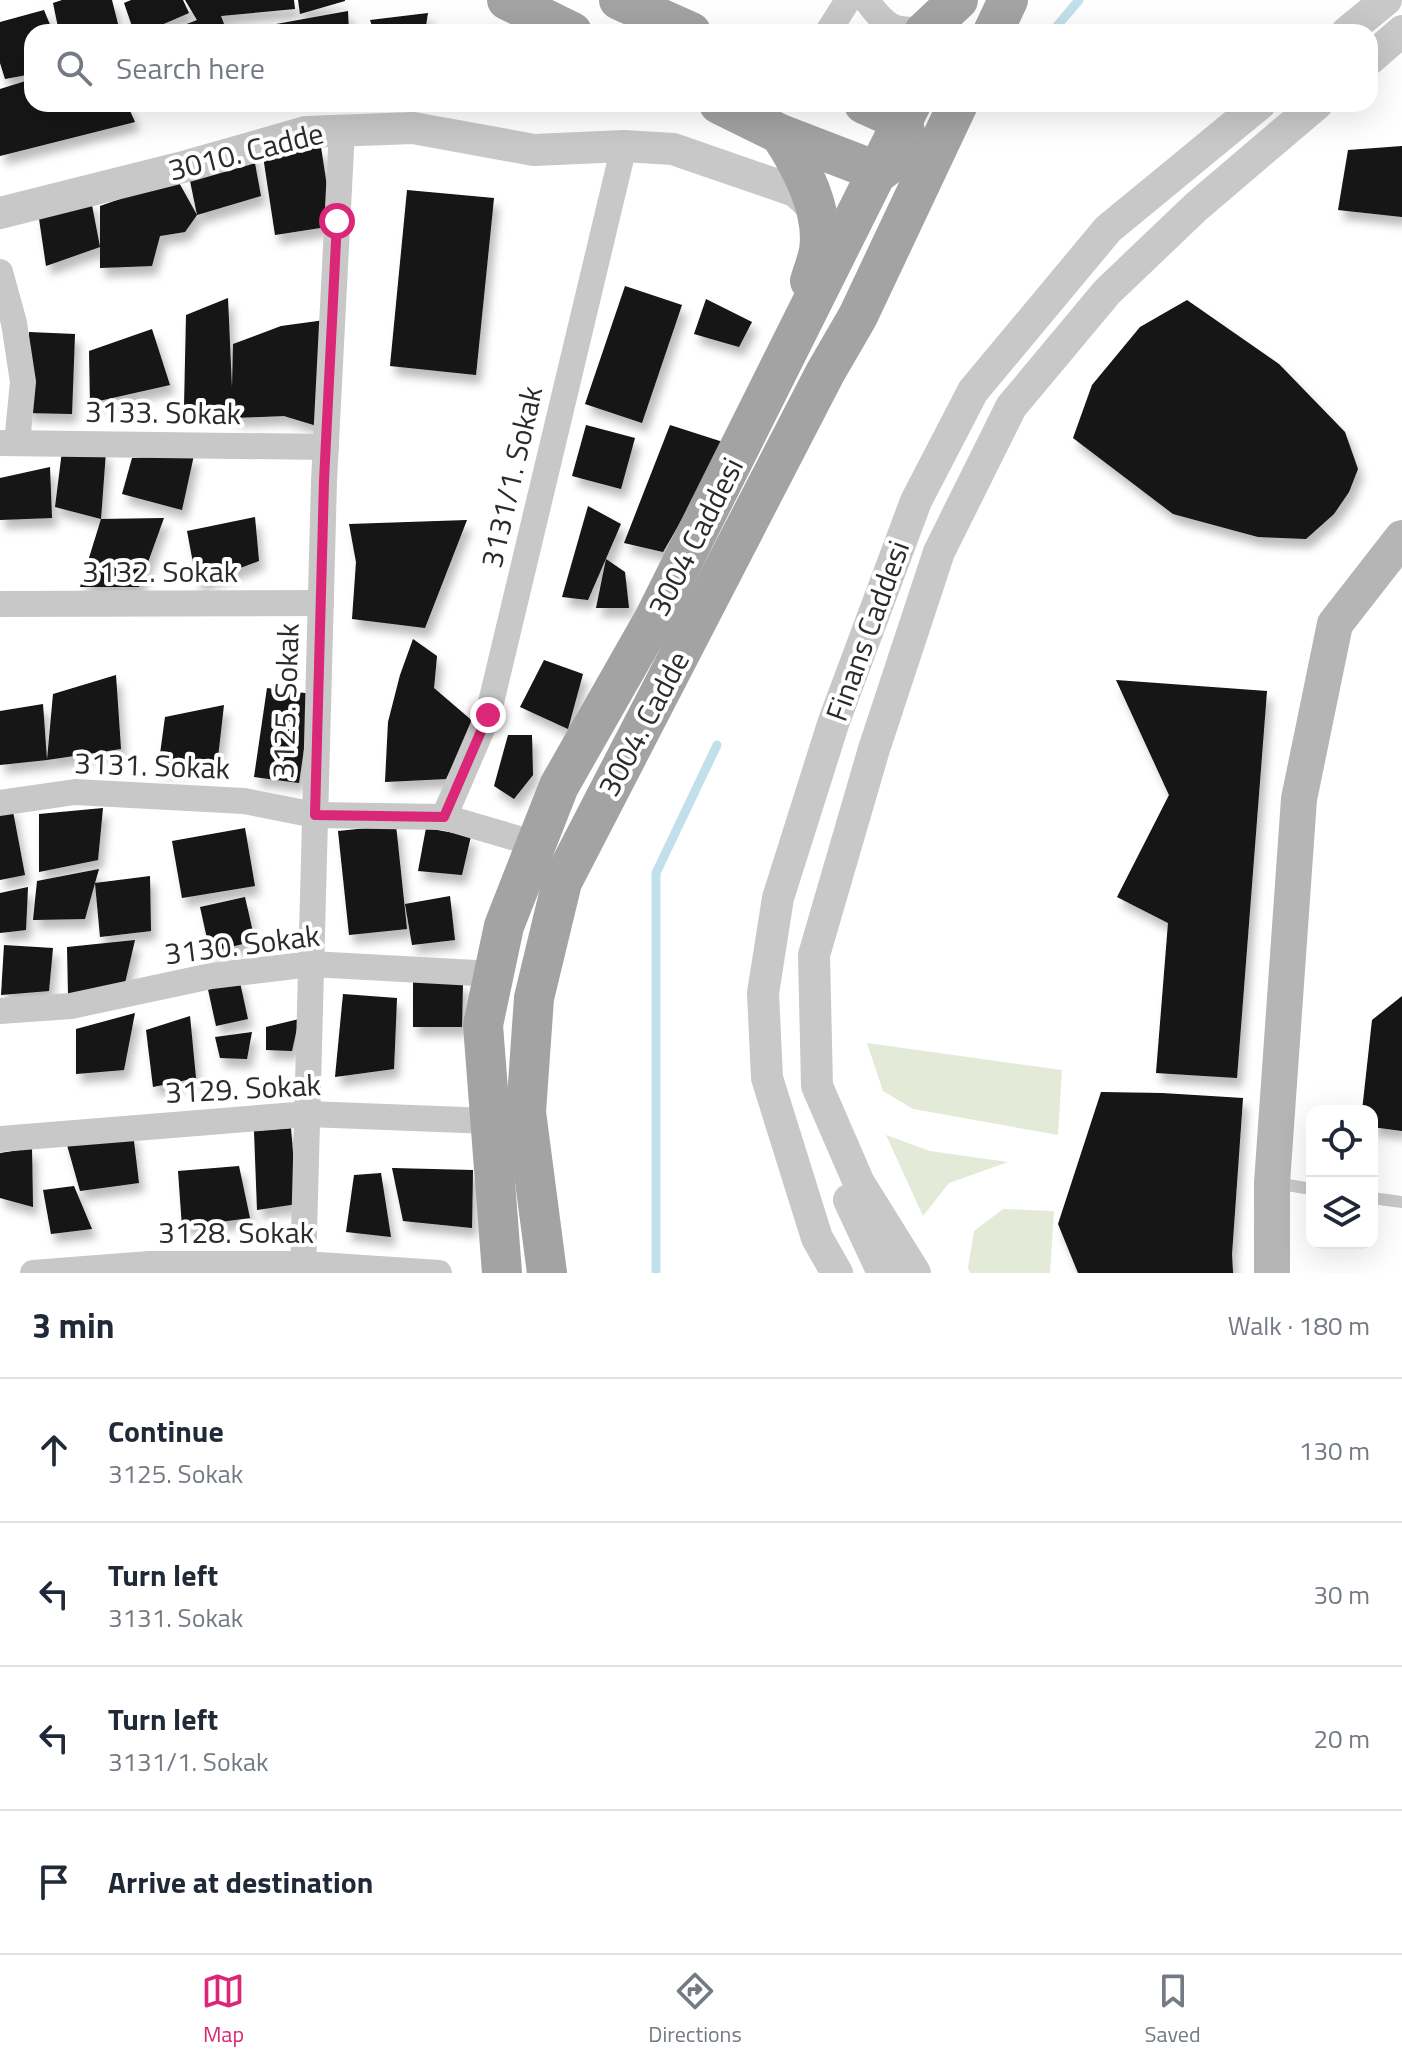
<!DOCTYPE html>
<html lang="en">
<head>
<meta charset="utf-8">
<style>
	body { margin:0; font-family:"Titillium Web",sans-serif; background:#f2f2f3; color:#1f2937 }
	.controls { position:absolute; right:24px; bottom:24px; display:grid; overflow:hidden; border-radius:16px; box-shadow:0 8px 32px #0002 }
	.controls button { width:72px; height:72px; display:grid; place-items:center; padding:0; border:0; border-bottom:2px solid #e0e1e3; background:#fff; color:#1f2937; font:40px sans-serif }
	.stop { position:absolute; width:24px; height:24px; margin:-18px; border:6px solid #db2777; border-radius:50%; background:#fff }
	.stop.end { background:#db2777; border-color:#fff; box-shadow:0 2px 8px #0008 }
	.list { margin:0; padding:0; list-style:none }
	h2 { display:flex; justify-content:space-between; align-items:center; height:104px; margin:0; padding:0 32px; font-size:34px }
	h2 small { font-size:26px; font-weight:400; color:#747a83 }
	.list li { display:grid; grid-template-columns:52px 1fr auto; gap:24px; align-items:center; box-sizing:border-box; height:144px; padding:0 32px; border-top:2px solid #e0e1e3 }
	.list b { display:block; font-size:30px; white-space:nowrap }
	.list p { margin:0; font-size:26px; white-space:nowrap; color:#747a83 }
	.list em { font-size:26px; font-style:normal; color:#747a83 }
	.icon { flex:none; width:44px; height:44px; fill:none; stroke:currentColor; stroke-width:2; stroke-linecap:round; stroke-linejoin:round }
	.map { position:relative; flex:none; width:1402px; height:1273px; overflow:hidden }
	.search { position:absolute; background:#fff; box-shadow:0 8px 32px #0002; left:24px; right:24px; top:24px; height:88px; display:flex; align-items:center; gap:20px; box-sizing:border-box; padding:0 28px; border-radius:24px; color:#747a83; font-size:30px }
	.sheet { height:680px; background:#fff }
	nav { display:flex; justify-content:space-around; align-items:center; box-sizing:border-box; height:112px; border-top:2px solid #e0e1e3; background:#fff; font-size:22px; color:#747a83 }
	nav a { display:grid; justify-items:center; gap:4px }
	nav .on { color:#db2777 }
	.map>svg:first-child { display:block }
</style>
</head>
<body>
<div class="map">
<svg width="1402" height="1273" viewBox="0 0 1402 1273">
	<defs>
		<filter id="shadow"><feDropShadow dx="5" dy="9" stdDeviation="4" flood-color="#0004"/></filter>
	</defs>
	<rect width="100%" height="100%" fill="#fff"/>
	<!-- green -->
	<g fill="#e4ead8">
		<path d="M867,1043L1062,1070L1058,1135L913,1109L883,1091Z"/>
		<path d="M886,1135L930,1151L1008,1162L949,1183L923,1216Z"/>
		<path d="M1003,1209L1054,1211L1050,1273H970L968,1268L974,1231Z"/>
	</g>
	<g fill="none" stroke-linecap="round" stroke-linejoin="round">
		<!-- stream -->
		<g stroke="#c2e0eb" stroke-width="9">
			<path d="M1052,32L1079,0"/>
			<path d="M656,1273V873L717,745"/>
		</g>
	</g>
	<!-- building -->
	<g fill="#121212" filter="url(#shadow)">
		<path d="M62,0H112L120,32H59L53,3Z"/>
		<path d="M131,0H183L189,13L145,32H134L124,3Z"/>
		<path d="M185,0H294L295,9L221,16L227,32H166L197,20Z"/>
		<path d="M298,0H345V1L300,14Z"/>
		<path d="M44,10L53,32H32V74L5,79L0,63V22Z"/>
		<path d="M348,11L349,32H265V26Z"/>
		<path d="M428,13L425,32H374L370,20Z"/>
		<path d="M32,79V104H127L135,122L0,156V89Z"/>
		<path d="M1402,146V217L1338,210L1348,150Z"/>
		<path d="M252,147L261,196L197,215L189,176Z"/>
		<path d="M321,147L333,226L275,235L263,156Z"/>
		<path d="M177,179L197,215L185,232L160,236L152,266L100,268V247L46,266L38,212L91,200L100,247V206Z"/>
		<path d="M407,190L494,198L476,375L390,366Z"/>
		<path d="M625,286L682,305L642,423L585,404Z"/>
		<path d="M228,298L232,389L233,344L281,326L325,320L317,426L284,416L233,418L232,405L184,407L186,315Z"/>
		<path d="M706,299L752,322L739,347L694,334Z"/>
		<path d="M1187,300L1279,364L1345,432L1358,469L1349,492L1334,514L1306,539L1258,537L1173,514L1073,438L1092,385L1140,327Z"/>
		<path d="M152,329L170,385L90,403L89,351Z"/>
		<path d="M29,332L75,334L72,414L26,413Z"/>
		<path d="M586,425L635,438L621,489L572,476Z"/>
		<path d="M670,425L726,443L663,552L624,543Z"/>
		<path d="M62,451H106L101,519L55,507Z"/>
		<path d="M194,455L182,510L122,494L132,458Z"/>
		<path d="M50,467L52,518L0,520V478Z"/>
		<path d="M588,506L621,524L588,600L562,597Z"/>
		<path d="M255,517L259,561L197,584L187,531Z"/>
		<path d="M164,518L139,587H80L101,519Z"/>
		<path d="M467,520L425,628L352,619L356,562L349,524Z"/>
		<path d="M606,559L625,572L629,608H596Z"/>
		<path d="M413,639L437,656L434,688L476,724L446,779L385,782L388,722L400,675Z"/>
		<path d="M544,660L583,674L568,729L520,707Z"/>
		<path d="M116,675L121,749L47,760L0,765V711L43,704L47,760L53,694Z"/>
		<path d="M1116,680L1267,691L1237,1078L1156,1073L1168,923L1117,897L1169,795Z"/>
		<path d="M267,688L312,694L299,783L254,777Z"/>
		<path d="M224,705L217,766L158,769L165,717Z"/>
		<path d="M508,735H532L533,775L514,799L494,786Z"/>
		<path d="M12,806L25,875L0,880V808Z"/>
		<path d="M103,808L98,860L39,872V814Z"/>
		<path d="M396,825L407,929L349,935L338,831Z"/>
		<path d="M245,828L255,886L182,898L172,841Z"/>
		<path d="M426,828L471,836L462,875L418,871Z"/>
		<path d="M99,869L95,883L150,876L151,931L100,937L95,883L85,919L33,920L37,881Z"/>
		<path d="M28,887L26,930L0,933V893Z"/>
		<path d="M450,896L455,940L412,945L405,904Z"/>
		<path d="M245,897L255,941L210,952L200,907Z"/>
		<path d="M135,940L125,983L68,994L67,947Z"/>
		<path d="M4,945L53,948L49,991L1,995Z"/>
		<path d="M239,978L248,1019L216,1026L207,985Z"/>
		<path d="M413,982H463L462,1027H413Z"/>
		<path d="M343,994L397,998L394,1069L335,1077Z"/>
		<path d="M1402,996V1131L1372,1127V1111H1362L1372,1020Z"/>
		<path d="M135,1013L124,1070L76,1074V1029Z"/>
		<path d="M190,1016L196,1078L153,1087L146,1030Z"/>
		<path d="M299,1019L292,1051L266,1050V1027Z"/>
		<path d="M252,1032L247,1059L220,1058L215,1037Z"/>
		<path d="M1101,1092L1162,1093L1243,1098L1232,1254L1233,1273H1078L1058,1224Z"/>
		<path d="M291,1128L297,1204L257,1210L254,1131Z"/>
		<path d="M133,1133L139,1183L80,1191L65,1138Z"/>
		<path d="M32,1148L33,1207L0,1198V1153Z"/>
		<path d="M239,1166L250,1218L182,1227L178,1171Z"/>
		<path d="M392,1168L473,1170L472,1228L403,1221Z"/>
		<path d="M381,1173L391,1237L346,1232L354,1175Z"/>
		<path d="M74,1186L92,1229L51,1234L43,1190Z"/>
	</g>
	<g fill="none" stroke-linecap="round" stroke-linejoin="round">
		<!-- service -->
		<g stroke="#c8c8c8" stroke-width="12">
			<path d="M1275,1183L1312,1189"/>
			<path d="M1372,1198L1402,1202"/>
		</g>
		<!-- minor -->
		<g stroke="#c8c8c8" stroke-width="26">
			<path d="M866,0C888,29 893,32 930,29"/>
			<path d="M828,32L848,0"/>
			<path d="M0,272L14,323L23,382L17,443"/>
			<path d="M0,443L326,447"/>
			<path d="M0,604L321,603"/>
			<path d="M0,803L75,792L244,801L315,815L444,817L536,844"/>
			<path d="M444,817L488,715L624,146"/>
			<path d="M0,1011L71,1006L211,976L311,964L494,974"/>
			<path d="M0,1139L308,1114L490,1121"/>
			<path d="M33,1273L149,1264H304L439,1273"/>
			<path d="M303,1273L324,481L342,130"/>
		</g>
		<!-- tertiary -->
		<g stroke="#c8c8c8" stroke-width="32">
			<path d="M1347,32L1386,0"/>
			<path d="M1370,59L1402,31"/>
			<path d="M0,213L187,166L306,132L413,128L534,150L624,146L673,149L795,191L816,210"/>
			<path d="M849,1200L883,1273"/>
			<path d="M837,1273L817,1238L767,1078L763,993L778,898L834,721L916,501L973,391L1108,229L1260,104"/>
			<path d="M915,1273L859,1183L817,1086L814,955L874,749L939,552L1011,407L1107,292L1196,207L1317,104"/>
		</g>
		<!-- secondary -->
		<path stroke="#b5b5b5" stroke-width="36" d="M1272,1273V1183L1299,799L1335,624L1402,538"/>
		<!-- primary -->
		<g stroke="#a3a3a3" stroke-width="40">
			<path d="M507,0L572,32"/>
			<path d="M619,0L691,32"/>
			<path d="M924,32L958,0"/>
			<path d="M993,32L1008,0"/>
			<path d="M719,104L780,134L879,172L900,156"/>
			<path d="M864,104L902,121L909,146"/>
			<path d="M780,134C801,166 825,210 819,251C817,261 813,271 810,281"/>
			<path d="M502,1273L483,1025L504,926L559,786L654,619L911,104"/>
			<path d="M547,1273L526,1112L534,998L562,882L825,373L858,316L958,104"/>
		</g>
	</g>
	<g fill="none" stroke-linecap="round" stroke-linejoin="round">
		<!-- route -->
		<path stroke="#db2777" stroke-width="10" d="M337,221L324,481L315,815L444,817L488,715"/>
	</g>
	<g text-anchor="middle" stroke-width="8" stroke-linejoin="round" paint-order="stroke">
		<!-- street labels -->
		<g font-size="30" fill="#2b2b2b" stroke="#fff">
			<text transform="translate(246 152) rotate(-14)" y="10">3010. Cadde</text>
			<text transform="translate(163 413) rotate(1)" y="10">3133. Sokak</text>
			<text transform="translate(512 477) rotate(-77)" y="10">3131/1. Sokak</text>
			<text transform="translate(696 537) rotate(-63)" y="10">3004 Caddesi</text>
			<text x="160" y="582">3132. Sokak</text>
			<text transform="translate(868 631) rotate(-70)" y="10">Finans Caddesi</text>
			<text transform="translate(286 701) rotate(-88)" y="10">3125. Sokak</text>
			<text transform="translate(644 724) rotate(-62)" y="10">3004. Cadde</text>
			<text transform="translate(152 766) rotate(2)" y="10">3131. Sokak</text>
			<text transform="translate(242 945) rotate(-7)" y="10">3130. Sokak</text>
			<text transform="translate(243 1089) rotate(-3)" y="10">3129. Sokak</text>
			<text x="236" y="1243">3128. Sokak</text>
		</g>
	</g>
</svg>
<div class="controls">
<button><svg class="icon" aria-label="locate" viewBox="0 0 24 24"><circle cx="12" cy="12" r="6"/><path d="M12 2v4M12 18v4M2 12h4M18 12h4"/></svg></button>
<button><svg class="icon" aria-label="layers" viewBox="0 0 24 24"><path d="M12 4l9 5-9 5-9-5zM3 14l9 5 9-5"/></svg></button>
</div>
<div class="stop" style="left:337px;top:221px"></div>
<div class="stop end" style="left:488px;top:715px"></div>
<div class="search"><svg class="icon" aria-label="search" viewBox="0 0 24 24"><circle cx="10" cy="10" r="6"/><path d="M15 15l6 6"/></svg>Search here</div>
</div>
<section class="sheet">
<h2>3 min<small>Walk · 180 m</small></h2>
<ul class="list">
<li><svg class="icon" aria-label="ahead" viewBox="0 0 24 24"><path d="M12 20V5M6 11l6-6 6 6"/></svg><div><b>Continue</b><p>3125. Sokak</p></div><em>130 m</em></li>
<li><svg class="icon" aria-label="left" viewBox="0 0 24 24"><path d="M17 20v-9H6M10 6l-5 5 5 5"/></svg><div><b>Turn left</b><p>3131. Sokak</p></div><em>30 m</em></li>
<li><svg class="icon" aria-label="left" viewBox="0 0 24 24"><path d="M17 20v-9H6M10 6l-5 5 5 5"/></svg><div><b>Turn left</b><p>3131/1. Sokak</p></div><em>20 m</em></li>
<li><svg class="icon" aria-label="arrive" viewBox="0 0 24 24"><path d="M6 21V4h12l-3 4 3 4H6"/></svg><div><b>Arrive at destination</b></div></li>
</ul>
</section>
<nav>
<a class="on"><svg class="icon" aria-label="map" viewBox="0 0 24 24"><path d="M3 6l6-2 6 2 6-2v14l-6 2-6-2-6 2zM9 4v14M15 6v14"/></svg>Map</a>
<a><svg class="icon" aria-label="directions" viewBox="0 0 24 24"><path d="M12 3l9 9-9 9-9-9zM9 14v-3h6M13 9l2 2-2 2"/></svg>Directions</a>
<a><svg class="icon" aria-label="saved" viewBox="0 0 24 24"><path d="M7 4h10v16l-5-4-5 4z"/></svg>Saved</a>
</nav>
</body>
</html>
